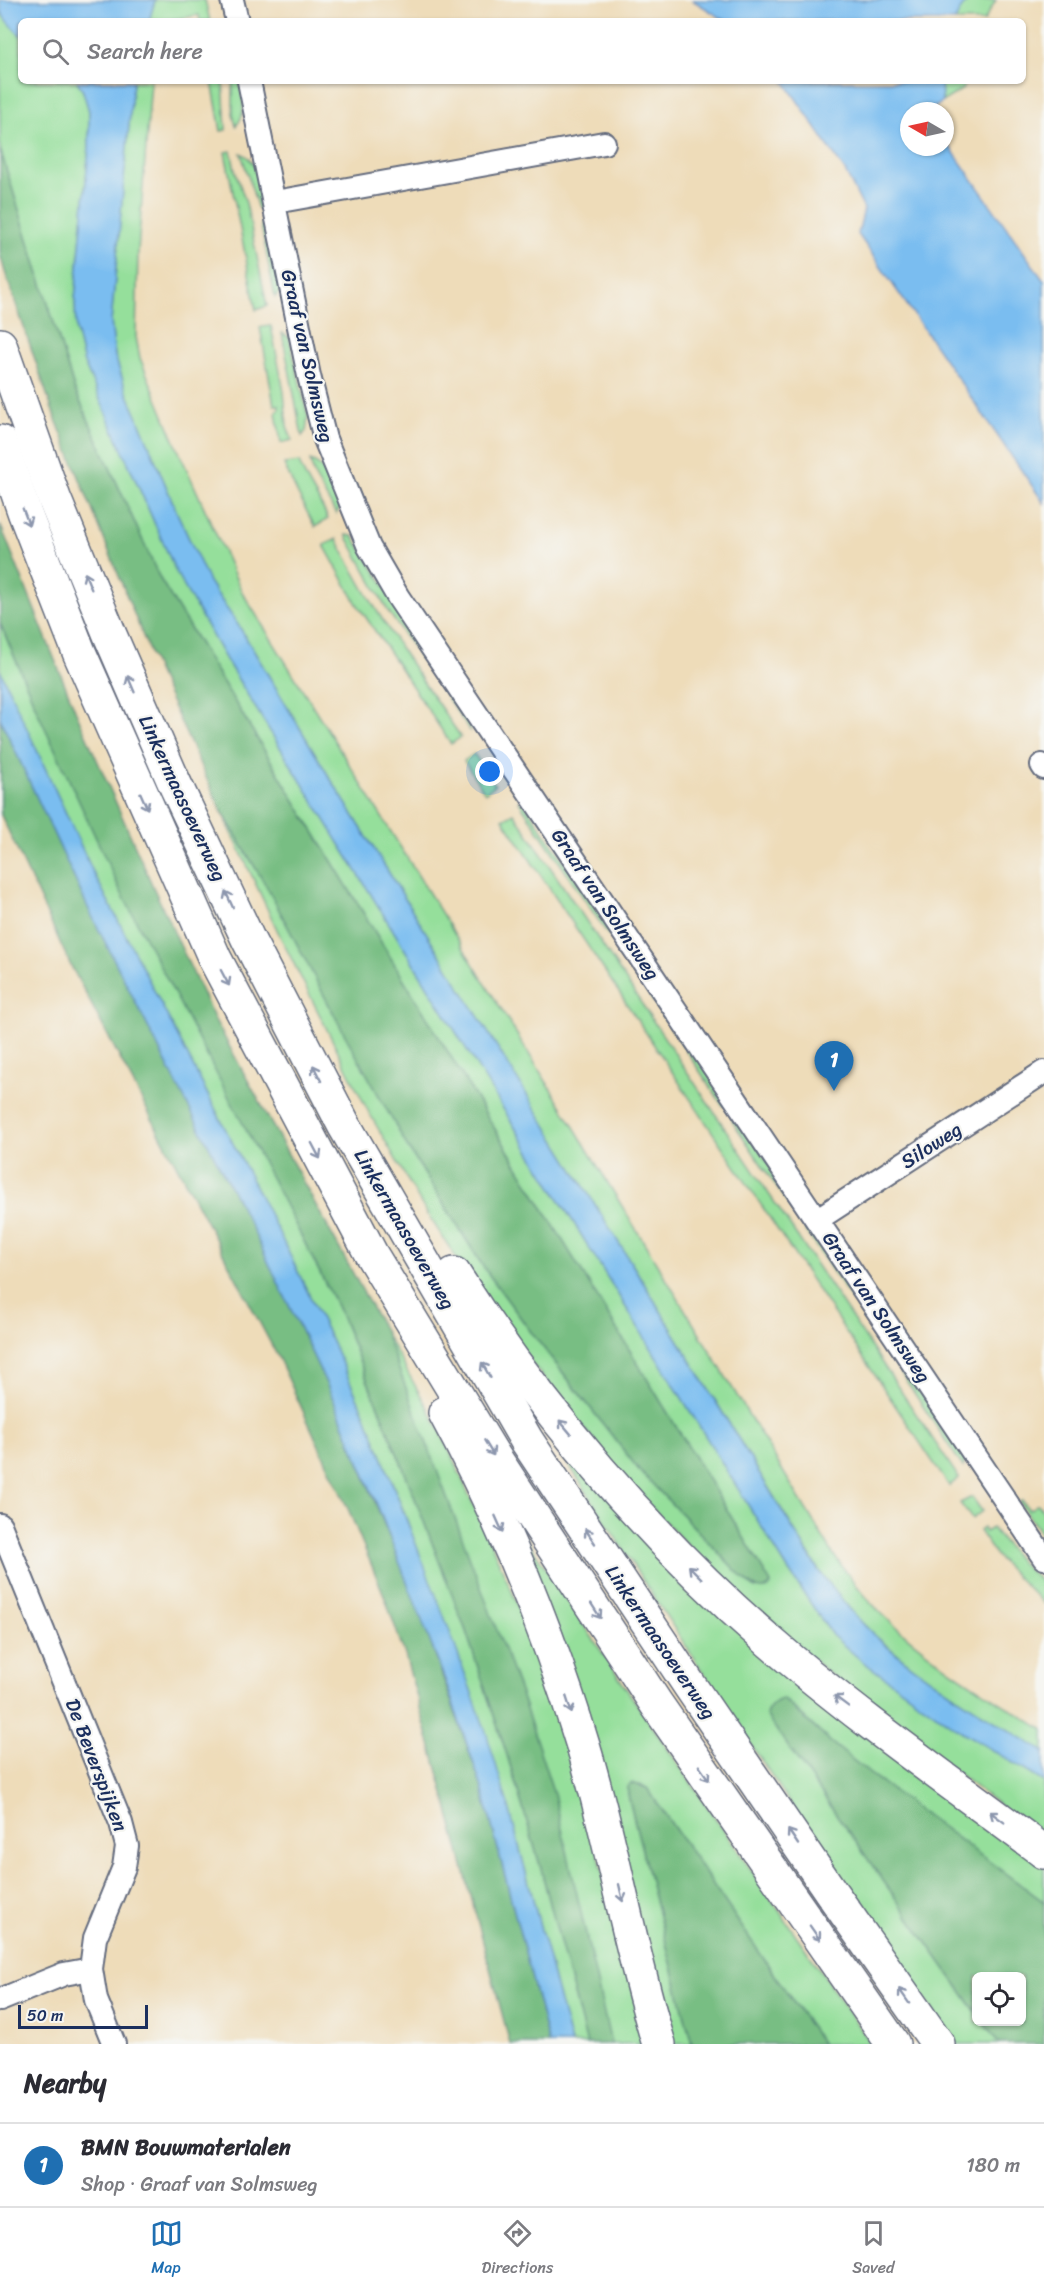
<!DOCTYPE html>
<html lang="en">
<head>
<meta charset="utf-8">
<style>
	body { margin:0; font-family:Sriracha,sans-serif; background:#f2f2f3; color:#2b2b33 }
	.controls { position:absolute; right:18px; bottom:18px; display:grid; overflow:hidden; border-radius:9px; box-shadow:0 2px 4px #0004 }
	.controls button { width:54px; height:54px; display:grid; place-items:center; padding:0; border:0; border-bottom:2px solid #e1e1e2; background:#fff; color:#2b2b33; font:30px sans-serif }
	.compass { position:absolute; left:900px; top:102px; width:54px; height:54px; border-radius:50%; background:#fff; box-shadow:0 2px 4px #0004; rotate:279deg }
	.scale { position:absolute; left:18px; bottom:15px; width:130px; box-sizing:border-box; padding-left:6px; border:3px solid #1b2f5e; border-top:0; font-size:16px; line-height:21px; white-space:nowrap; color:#1b2f5e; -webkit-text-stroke:4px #f6f6f2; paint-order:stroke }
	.you { position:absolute; left:490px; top:772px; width:21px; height:21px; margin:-15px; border:4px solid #fff; border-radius:50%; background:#1a73e8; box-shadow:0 0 0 9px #1a73e833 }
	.badge { display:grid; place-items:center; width:39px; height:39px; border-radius:50%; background:#1f6fb2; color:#fff; font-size:20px; font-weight:700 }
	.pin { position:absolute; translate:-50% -50px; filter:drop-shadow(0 2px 3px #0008) }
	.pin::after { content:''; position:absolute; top:32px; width:21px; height:18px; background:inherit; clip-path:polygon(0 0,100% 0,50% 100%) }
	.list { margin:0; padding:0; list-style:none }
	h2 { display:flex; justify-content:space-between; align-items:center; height:78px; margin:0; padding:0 24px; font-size:26px }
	h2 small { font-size:20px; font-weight:400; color:#7c7c81 }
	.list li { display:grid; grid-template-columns:39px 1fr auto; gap:18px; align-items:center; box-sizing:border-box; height:84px; padding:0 24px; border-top:2px solid #e1e1e2 }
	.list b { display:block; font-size:22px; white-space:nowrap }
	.list p { margin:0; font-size:20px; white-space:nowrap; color:#7c7c81 }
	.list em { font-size:20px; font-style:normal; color:#7c7c81 }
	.icon { flex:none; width:33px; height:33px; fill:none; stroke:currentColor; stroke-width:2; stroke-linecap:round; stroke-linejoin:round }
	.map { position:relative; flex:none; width:1044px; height:2044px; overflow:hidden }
	.search { position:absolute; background:#fff; box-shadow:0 2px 4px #0004; left:18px; right:18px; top:18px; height:66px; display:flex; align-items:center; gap:15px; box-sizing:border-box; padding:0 21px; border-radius:9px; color:#7c7c81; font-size:22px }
	.sheet { height:162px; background:#fff }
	nav { display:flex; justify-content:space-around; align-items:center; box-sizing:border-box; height:84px; border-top:2px solid #e1e1e2; background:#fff; font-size:16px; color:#7c7c81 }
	nav a { display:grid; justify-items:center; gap:3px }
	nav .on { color:#1f6fb2 }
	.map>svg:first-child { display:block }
</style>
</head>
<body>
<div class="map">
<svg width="1044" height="2044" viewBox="0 0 1044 2044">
	<rect width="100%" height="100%" fill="#f6f6f2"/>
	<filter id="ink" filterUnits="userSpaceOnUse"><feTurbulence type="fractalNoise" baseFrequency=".0167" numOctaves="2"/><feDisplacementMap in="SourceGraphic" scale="12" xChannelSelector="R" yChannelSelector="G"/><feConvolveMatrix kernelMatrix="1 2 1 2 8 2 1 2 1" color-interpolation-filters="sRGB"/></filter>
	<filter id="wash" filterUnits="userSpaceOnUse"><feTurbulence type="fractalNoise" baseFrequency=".008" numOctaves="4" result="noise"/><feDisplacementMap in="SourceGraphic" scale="24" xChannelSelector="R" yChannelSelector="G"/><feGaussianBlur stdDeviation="1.35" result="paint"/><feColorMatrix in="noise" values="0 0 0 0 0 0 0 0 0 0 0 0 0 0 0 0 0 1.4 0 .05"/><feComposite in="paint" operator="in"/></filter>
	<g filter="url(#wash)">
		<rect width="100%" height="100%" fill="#eedcb9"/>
		<!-- green -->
		<g fill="#95df9b" stroke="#58877c" stroke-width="1.5">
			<path d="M155,0H205L210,21H200L199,15L164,21H149Z"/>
			<path d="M968,0H996L984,21H955L959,12Z"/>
			<path d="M0,12L21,36V81H77L83,91L89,111V147L75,300L76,330L84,363L177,574L228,663L787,1568L832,1635L862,1661L953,1726L1044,1782V1840L846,1687L734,1594L627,1482L497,1320L423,1207L367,1109L281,938L221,810L268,889L345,1035L410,1151L484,1268L531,1332L639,1470L744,1579L755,1588L771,1586L753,1553L160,579L74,388L0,149Z"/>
			<path d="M133,81H151L138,251L136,337L140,358L180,454L242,592L557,1099L835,1557C849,1576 862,1594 879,1611C926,1658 987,1694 1044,1730V1752C990,1718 934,1686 885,1644C859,1623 839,1596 818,1569L640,1277L325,770L240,628L209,582L178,515L126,390L115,356L111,322Z"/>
			<path d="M212,81H223L226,130L221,131Z"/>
			<path d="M233,81H239C242,96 248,113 236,126L233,114Z"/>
			<path d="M941,81H965L963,89L942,102Z"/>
			<path d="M231,151L235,170L246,203L267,306L256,310L225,152Z"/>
			<path d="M241,153C261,162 260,190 264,209H258Z"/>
			<path d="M266,222L280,291L275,297L261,225Z"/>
			<path d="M271,326L284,392L287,426L292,440L281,443L276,412L279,410V405H274L260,327Z"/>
			<path d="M282,333L289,337L308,417L306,431L302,436Z"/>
			<path d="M310,461C329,466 334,492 340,508L336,514L315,477Z"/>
			<path d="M299,462C306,483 320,499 328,519L315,527C304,506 293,486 284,464Z"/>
			<path d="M346,535L353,536L471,722L470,731L388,611Z"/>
			<path d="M337,539C372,609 416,672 461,737L451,744L357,604L324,545Z"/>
			<path d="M0,623L40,717L339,1311L406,1475L466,1631L508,1758L540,1865L587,2044H571L509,1808L406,1517L372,1431L335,1348L278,1231L92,870L14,701L0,670Z"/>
			<path d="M474,754L495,785L485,793L464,761Z"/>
			<path d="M523,801L615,936H609L519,802Z"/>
			<path d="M514,813L959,1478L949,1486L503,819Z"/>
			<path d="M636,969L729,1104L723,1106L633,971Z"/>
			<path d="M734,1112L807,1221L802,1225L733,1122L731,1115Z"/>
			<path d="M810,1226L859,1299L854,1303L805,1230Z"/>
			<path d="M862,1304L898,1358L893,1361L857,1307Z"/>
			<path d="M385,1332L439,1428L509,1584L546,1677L587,1809L647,2044H611L600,2001Z"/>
			<path d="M502,1357L630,1515L1044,1863V1902L870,1774L827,1739L784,1699L776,1729L976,2012V2022H983L999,2044H956C798,1819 646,1591 502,1357Z"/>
			<path d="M901,1364L966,1460L963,1467L897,1367Z"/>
			<path d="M475,1462L632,1697L871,2044H822L647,1788L642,1785L627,1787L629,1799L692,2044H666Z"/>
			<path d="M972,1497L982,1511L972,1519L960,1503Z"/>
			<path d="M1022,1500L1029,1510L1038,1504L1044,1512V1538L1019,1502Z"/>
			<path d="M983,1528L985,1532L992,1528L1021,1563L1044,1584V1604L997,1557L979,1531Z"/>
		</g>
		<!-- forest -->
		<g fill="#78be83" stroke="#4a7670" stroke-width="1.5">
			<path d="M0,149L74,388L160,579L753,1553L771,1583L769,1588C758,1592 752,1585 744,1579L639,1470L531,1332L484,1268L451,1215L410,1151L345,1035L268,889L221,810L157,671L53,412L5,272L0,254Z"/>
			<path d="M0,524L76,712L154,889L215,1020L385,1332L522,1697L554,1794L611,2044H587L540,1865L508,1758L466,1631L406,1475L339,1310L286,1206L120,890L40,717L0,623Z"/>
			<path d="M0,718L91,914L184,1098L252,1228L329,1389L419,1610L482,1788L549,2044H510L440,1779L405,1655L384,1595L349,1511L280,1361L70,964L1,815Z"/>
			<path d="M783,1699L827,1739L870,1774L1044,1902V2044H999L983,2022H1022V1976H976V2012L766,1715C768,1707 776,1700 783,1699Z"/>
			<path d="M631,1783L647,1788L822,2044H692L629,1799L627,1787Z"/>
		</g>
		<!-- water -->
		<g fill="#7abdf0" stroke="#4a76a7" stroke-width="1.5">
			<path d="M0,0H155L149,21H21V36C9,23 0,19 0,0Z"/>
			<path d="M692,0H968L959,12L955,21H726Z"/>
			<path d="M77,81H133L111,322L115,356L126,390L178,515L209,582L240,628L325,770L640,1277L818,1570C839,1596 859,1623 885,1645C934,1685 990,1718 1044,1752V1782L953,1726L862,1661L832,1635L787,1568L228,663L177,574L84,363L76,330L75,300L89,147V111L83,91Z"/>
			<path d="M784,81H941L942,102L930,111H909V147H945V140L1044,281V503L858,234L864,209L845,171Z"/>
			<path d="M0,670L92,870L278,1231L335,1348L372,1431L447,1624L486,1732L509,1808L571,2044H549L482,1788L445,1680L380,1512L329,1389L252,1228L184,1098L91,914L0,718Z"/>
		</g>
	</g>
	<g filter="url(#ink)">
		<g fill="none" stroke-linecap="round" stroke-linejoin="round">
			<defs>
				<g id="minor">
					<path d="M232,0L237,21"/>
					<path d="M249,81L309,376L325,439L369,547L398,597L1044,1558"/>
					<path d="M275,202L604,143"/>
					<path d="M1042,765L1044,768"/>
					<path d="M818,1219L1044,1072"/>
					<path d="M0,1525L121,1823L127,1846L124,1867L95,1938L91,1969L96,2000L114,2044"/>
					<path d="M0,2000L64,1974L91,1969"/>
				</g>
				<g id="highway">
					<path d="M0,345L54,498L110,635L174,782L249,941L344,1125L527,1441L690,1686L831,1892L938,2044"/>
					<path d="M0,442L25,514L79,652L215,959L371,1254L495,1458L657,1705L893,2044"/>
					<path d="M454,1274C539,1408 650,1538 770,1642C857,1717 952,1783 1044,1852"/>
					<path d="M445,1413C503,1520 549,1633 584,1749C613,1846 629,1947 659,2044"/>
				</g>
			</defs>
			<!-- minor casing -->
			<use href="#minor" stroke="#656c7e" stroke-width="26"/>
			<!-- highway casing -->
			<use href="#highway" stroke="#656c7e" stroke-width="36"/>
			<!-- minor -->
			<use href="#minor" stroke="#fff" stroke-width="22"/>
			<!-- highway -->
			<use href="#highway" stroke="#fff" stroke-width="33"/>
		</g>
		<!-- one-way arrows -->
		<defs><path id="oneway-shaft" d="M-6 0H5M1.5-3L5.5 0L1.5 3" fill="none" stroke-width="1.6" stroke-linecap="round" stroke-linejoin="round" transform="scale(1.5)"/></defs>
		<g stroke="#8d97ae">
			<use href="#oneway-shaft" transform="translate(26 517) rotate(69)"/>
			<use href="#oneway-shaft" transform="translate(88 581) rotate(-112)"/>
			<use href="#oneway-shaft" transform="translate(131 684) rotate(-113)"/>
			<use href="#oneway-shaft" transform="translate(144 801) rotate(66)"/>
			<use href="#oneway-shaft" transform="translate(229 899) rotate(-115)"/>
			<use href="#oneway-shaft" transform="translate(225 978) rotate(62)"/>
			<use href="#oneway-shaft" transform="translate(317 1073) rotate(-117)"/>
			<use href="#oneway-shaft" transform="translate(316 1151) rotate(62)"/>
			<use href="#oneway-shaft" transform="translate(486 1370) rotate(-120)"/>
			<use href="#oneway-shaft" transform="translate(565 1427) rotate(-130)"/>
			<use href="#oneway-shaft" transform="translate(489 1448) rotate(59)"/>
			<use href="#oneway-shaft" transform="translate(499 1524) rotate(66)"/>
			<use href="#oneway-shaft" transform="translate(590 1536) rotate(-124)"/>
			<use href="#oneway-shaft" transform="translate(695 1572) rotate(-135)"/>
			<use href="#oneway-shaft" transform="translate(596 1611) rotate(57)"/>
			<use href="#oneway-shaft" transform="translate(841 1701) rotate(-143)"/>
			<use href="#oneway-shaft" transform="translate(569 1705) rotate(72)"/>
			<use href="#oneway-shaft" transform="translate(704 1773) rotate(55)"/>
			<use href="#oneway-shaft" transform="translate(997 1817) rotate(-143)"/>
			<use href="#oneway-shaft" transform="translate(793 1837) rotate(-124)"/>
			<use href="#oneway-shaft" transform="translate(621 1893) rotate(77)"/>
			<use href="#oneway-shaft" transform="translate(815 1933) rotate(55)"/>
			<use href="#oneway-shaft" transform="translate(904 1996) rotate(-125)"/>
		</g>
	</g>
	<g text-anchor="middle" stroke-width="4.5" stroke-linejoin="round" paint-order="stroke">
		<!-- street labels -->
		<g font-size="20" fill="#1b2f5e" stroke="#f6f6f2">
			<text transform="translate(308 356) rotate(77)" y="7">Graaf van Solmsweg</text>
			<text transform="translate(183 798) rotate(65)" y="7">Linkermaasoeverweg</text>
			<text transform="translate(606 904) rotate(56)" y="7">Graaf van Solmsweg</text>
			<text transform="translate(931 1145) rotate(-33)" y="7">Siloweg</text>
			<text transform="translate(405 1229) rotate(60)" y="7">Linkermaasoeverweg</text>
			<text transform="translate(877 1307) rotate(56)" y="7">Graaf van Solmsweg</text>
			<text transform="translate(661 1642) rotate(56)" y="7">Linkermaasoeverweg</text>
			<text transform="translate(97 1765) rotate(69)" y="7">De Beverspijken</text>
		</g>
	</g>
</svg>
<div class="controls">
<button><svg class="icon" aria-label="locate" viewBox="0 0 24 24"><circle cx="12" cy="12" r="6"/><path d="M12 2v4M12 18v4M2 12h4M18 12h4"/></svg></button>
</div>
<svg class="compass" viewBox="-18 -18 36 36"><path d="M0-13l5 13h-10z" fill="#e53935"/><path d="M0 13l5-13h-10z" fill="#7c7c81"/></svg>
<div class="scale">50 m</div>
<div class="you"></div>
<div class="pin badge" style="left:834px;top:1091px">1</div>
<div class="search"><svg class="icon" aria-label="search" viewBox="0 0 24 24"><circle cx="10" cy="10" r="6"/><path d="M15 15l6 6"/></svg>Search here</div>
</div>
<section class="sheet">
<h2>Nearby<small></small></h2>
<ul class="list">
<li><span class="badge">1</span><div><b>BMN Bouwmaterialen</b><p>Shop · Graaf van Solmsweg</p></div><em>180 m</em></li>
</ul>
</section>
<nav>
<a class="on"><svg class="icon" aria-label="map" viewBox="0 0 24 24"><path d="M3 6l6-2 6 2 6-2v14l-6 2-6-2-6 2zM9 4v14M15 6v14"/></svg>Map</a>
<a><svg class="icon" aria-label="directions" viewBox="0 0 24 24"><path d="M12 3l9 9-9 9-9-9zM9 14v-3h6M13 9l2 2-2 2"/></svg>Directions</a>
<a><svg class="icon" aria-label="saved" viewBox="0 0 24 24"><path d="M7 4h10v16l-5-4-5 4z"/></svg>Saved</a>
</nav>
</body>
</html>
